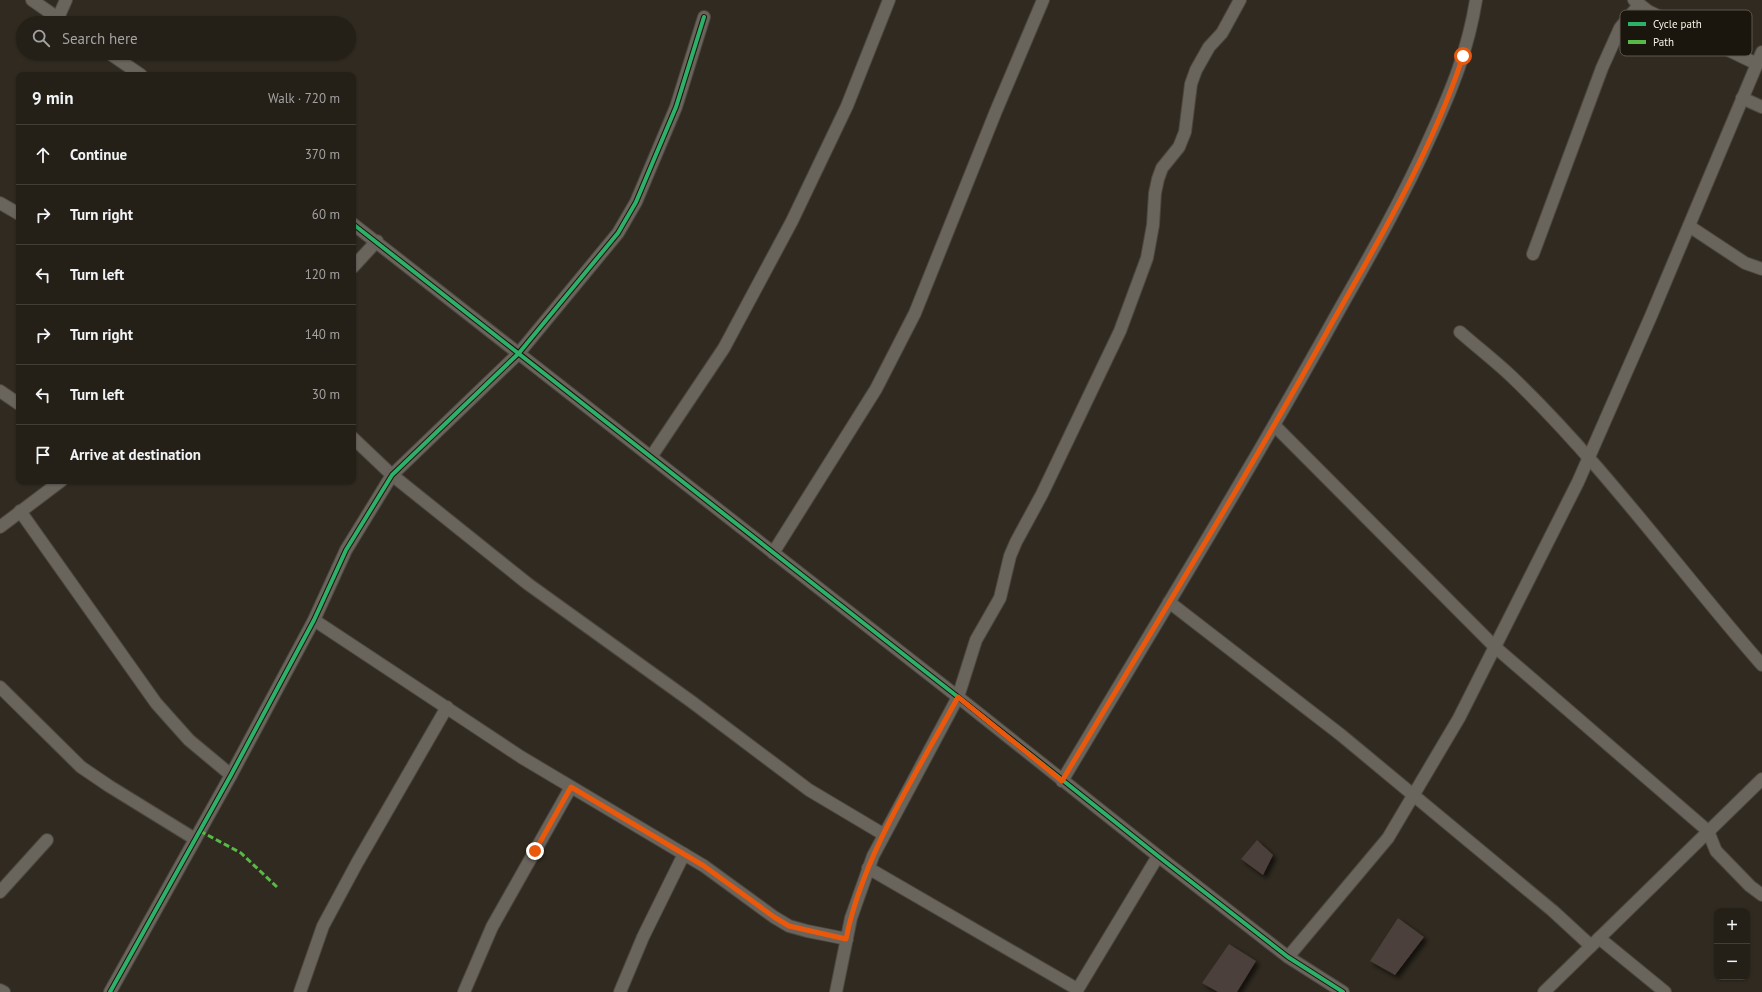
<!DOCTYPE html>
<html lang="en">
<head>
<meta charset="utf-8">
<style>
	body { margin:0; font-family:"PT Sans",sans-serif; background:#302d25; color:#f1f3f6 }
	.controls { position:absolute; right:12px; bottom:12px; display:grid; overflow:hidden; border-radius:8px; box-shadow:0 1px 3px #0004 }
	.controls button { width:36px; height:36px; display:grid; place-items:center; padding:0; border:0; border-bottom:1px solid #413e37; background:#242018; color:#f1f3f6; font:20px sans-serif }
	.stop { position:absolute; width:12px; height:12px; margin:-9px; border:3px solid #ea580c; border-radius:50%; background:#fff }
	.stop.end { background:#ea580c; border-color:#fff; box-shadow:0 1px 4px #0008 }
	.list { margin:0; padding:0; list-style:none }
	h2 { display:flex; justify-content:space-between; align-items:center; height:52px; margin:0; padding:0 16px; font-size:17px }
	h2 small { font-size:13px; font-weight:400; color:#a3a3a2 }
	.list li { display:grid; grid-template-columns:26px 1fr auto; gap:12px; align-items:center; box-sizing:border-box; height:60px; padding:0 16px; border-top:1px solid #413e37 }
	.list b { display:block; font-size:15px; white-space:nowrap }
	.list em { font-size:13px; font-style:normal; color:#a3a3a2 }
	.icon { flex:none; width:22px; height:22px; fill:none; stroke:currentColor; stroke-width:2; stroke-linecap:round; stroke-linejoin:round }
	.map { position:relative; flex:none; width:1762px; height:992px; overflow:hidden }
	.search { position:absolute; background:#242018; box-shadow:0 1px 3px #0004; left:16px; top:16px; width:340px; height:44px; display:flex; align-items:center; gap:10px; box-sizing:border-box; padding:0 14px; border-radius:22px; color:#a3a3a2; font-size:15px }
	.panel { position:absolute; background:#242018; box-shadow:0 1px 3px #0004; left:16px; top:72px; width:340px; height:412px; border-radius:8px }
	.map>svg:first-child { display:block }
</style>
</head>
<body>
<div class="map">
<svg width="1762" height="992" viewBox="0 0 1762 992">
	<defs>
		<filter id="shadow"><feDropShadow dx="3.5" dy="3.5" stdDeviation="2" flood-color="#0009"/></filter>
	</defs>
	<rect width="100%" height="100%" fill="#302a20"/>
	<!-- building -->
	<g fill="#4c3f3a" filter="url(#shadow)">
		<path d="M1257,840L1273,855L1263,875L1241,859Z"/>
		<path d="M1398,918L1424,937L1395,975L1370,961Z"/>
		<path d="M1229,944L1256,961L1237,992H1218L1202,983Z"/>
	</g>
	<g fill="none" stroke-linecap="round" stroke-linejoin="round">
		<defs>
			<g id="street">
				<path d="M32,0L65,23"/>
				<path d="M1634,0L1648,11L1757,64"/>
				<path d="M58,18L66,0"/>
				<path d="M109,53L141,75"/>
				<path d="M1742,98L1762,107"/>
				<path d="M0,203L19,214"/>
				<path d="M353,224L958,697L1158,856L1288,957L1343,992"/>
				<path d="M1689,226L1745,263L1762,269"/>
				<path d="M1533,254L1602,68L1620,28L1639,5"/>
				<path d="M353,267L377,241"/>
				<path d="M1460,332C1477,347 1495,361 1511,376C1603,464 1678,569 1762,665"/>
				<path d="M0,391L19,404"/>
				<path d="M1274,425L1495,647L1708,831L1716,851L1750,886L1762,895"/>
				<path d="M353,438L392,475L528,584L692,702L809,790L883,834"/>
				<path d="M651,457L724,348L792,221L847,106L889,0"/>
				<path d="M20,511L156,703L189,740L231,775"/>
				<path d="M0,527L61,481"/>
				<path d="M773,553L876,389L915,313L996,111L1043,0"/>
				<path d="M1169,602L1341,735L1553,911L1591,946"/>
				<path d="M314,620L521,757L704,866L774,917L789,926L807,931L847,939"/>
				<path d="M0,687L81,767L109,786L195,839"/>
				<path d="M1062,781C1155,625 1250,471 1338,312C1371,254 1404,196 1431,135C1452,89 1468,50 1476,0"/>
				<path d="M868,868L1077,989"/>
				<path d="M0,892L47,840"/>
				<path d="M1599,938L1665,992"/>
				<path d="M1288,957L1388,838L1459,718L1578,482L1651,316L1762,52"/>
				<path d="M0,990L4,992"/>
				<path d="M110,992L231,775L314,620L346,550L392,475L519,353L618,233L636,202L676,107L704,17"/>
				<path d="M300,992L323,926L357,863L447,707"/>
				<path d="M464,992L492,927L571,787"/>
				<path d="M620,992L643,937L684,854"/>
				<path d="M836,992L851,918L873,856L958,697L976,640L1000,598L1010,556L1016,542L1042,494L1120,331L1147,258L1153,225L1155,193L1158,179L1162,168L1179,147L1185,132L1191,84L1196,70L1209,47L1222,33L1240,0"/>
				<path d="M1076,992L1158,856"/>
				<path d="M1544,992L1762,779"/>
			</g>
		</defs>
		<!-- street casing -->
		<use href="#street" stroke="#4c473f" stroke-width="14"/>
		<!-- street -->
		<use href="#street" stroke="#69645c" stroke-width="12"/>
		<!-- quiet -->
		<path stroke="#58b947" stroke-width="3" stroke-dasharray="6 3" stroke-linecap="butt" d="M200,831L241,853L277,887"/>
		<defs>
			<g id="cycleway">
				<path d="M353,224L958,697L1158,856L1288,957L1343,992"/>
				<path d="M110,992L231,775L314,620L346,550L392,475L519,353L618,233L636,202L676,107L704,17"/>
			</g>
		</defs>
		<!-- cycleway casing -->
		<use href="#cycleway" stroke="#1a150d" stroke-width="6"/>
		<!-- cycleway -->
		<use href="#cycleway" stroke="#2db169" stroke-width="4"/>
	</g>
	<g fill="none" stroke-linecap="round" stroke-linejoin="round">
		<!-- route -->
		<path stroke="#ea580c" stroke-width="5" d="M535,851L571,787L704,866L774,917L789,926L846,939C863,854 917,773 958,697L1062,781C1153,628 1247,477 1333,321C1381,237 1433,148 1463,56"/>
	</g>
	<!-- legend -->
	<rect x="1620" y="10" width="132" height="46" rx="6" fill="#1a150d" stroke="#5d574e" stroke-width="1"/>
	<rect x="1628" y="22" width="18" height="4" fill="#2db169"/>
	<rect x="1628" y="40" width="18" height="4" fill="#58b947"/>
	<g font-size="11" fill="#f8f1e5">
		<text x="1653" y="28">Cycle path</text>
		<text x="1653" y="46">Path</text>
	</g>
</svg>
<div class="controls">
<button>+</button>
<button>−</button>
</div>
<div class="stop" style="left:1463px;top:56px"></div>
<div class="stop end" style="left:535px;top:851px"></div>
<div class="search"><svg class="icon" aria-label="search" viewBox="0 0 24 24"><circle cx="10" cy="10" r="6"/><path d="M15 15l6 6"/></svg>Search here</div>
<section class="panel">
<h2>9 min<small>Walk · 720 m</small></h2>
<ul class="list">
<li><svg class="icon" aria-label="ahead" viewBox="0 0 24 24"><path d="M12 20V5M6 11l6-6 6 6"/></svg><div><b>Continue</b></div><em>370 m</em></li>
<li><svg class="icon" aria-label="right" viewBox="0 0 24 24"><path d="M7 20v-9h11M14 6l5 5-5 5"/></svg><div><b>Turn right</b></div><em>60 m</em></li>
<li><svg class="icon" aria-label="left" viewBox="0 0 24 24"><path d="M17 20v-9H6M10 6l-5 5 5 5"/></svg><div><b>Turn left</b></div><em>120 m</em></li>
<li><svg class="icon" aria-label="right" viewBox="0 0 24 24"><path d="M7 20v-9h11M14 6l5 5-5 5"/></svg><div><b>Turn right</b></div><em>140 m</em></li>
<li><svg class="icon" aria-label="left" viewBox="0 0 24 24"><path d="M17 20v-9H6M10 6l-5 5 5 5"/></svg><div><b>Turn left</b></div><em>30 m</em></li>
<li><svg class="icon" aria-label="arrive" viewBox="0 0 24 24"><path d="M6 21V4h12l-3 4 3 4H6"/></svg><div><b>Arrive at destination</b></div></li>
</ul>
</section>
</div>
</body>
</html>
